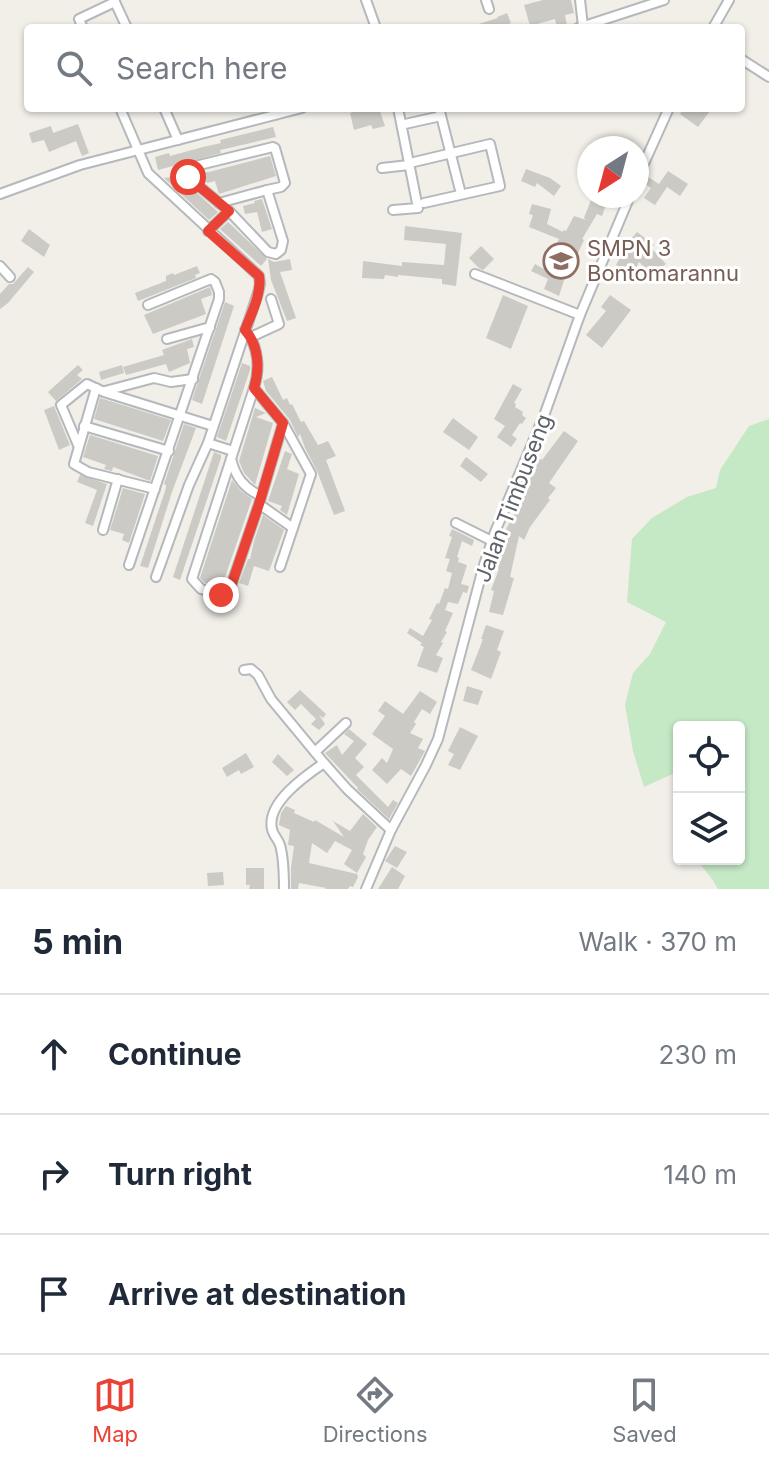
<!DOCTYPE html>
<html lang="en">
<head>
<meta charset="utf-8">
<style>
	body { margin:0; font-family:Inter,sans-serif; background:#f2f2f3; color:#1f2937 }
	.controls { position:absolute; right:24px; bottom:24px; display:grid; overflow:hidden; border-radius:8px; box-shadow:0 2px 6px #0004 }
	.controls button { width:72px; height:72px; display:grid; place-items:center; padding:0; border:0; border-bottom:2px solid #e0e1e3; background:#fff; color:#1f2937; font:40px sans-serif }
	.compass { position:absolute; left:577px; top:136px; width:72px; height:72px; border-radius:50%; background:#fff; box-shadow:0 2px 6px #0004; rotate:216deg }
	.stop { position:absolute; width:24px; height:24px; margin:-18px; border:6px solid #ea4335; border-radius:50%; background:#fff }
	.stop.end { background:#ea4335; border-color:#fff; box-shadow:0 2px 8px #0008 }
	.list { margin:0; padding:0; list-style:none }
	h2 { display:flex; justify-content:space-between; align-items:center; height:104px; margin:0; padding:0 32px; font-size:34px }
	h2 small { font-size:26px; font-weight:400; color:#747a83 }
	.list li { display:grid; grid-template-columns:52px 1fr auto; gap:24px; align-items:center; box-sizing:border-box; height:120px; padding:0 32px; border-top:2px solid #e0e1e3 }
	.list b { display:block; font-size:30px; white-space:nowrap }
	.list em { font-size:26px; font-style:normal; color:#747a83 }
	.icon { flex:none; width:44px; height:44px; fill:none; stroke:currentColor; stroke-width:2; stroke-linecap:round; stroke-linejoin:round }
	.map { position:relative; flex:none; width:769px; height:889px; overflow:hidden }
	.search { position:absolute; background:#fff; box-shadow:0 2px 6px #0004; left:24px; right:24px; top:24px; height:88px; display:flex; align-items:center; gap:20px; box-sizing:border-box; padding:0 28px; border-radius:8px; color:#747a83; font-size:30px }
	.sheet { height:464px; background:#fff }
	nav { display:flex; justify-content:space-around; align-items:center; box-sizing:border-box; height:112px; border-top:2px solid #e0e1e3; background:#fff; font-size:22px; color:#747a83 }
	nav a { display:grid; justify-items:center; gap:4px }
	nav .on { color:#ea4335 }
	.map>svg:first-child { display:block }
</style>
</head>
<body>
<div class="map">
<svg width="769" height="889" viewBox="0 0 769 889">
	<rect width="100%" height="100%" fill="#f1efe8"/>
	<!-- green -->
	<path fill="#c5e8c5" d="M769,419V889H718L712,879L696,859H739V727H679V771L644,787L633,751L625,705L633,673L650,654L666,622L627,602L632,539L652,518L687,497L716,488L720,470L749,426Z"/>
	<!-- building -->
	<g fill="#cccac5">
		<path d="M543,0H571L574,13L565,15L567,26L557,28L555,19L530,26L524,5Z"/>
		<path d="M507,13L511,23L499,28H473L472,26L498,18L497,17Z"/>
		<path d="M366,108H379L385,126L373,129L371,125L354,130L350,113Z"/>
		<path d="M684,108H706L710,111L698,127L680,114Z"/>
		<path d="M78,124L89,153L82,156L76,141L49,152L44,140L32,143L29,133L51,126L53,133Z"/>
		<path d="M273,127L276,137L220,150L221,153L158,170L155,157L169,153L170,156L203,147L221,143L220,140Z"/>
		<path d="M270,156L276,176L219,194L215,181L207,183L197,173L209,172Z"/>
		<path d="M526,169L550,178L561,186L554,196L537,183L535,187L521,181Z"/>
		<path d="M668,171L688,184L680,196L667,187L655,205L644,198L651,188L644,183L648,177L659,184Z"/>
		<path d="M178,176L218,212L209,220L164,178Z"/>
		<path d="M262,199L272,229L262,232L257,212L245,214L243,206L255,203L254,201Z"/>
		<path d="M591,200L606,205L602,216L597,214L582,239L584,240L575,259L571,272L567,271L559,296L544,289L548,279L531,271L535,264L544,269L551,250L553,251L559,239L529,227L533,215L529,214L532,204L551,209L547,224L563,232V230L566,231L574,216L586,220L584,218Z"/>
		<path d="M228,222L267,259L261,266L220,229Z"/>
		<path d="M405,226L462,233L456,286L442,284V279L398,275V277L385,275L384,279L362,278L363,261L402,266V262L444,265L446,244L404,240Z"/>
		<path d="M29,229L50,245L44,257L21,241Z"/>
		<path d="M637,232L654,245L651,248L666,264L653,275L639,262L633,274L616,265L622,254L625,256L636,243L631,239Z"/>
		<path d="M481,246L494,259L483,270L479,268L469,258Z"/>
		<path d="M268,259L274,262L290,259L292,270L280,272L296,318L287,321L271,280Z"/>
		<path d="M197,266L200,273L195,275L196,278L138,301L135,293L166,281V276L173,273L174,275Z"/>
		<path d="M28,267L34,272L8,303L0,309V294L9,284H13Z"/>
		<path d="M210,287L212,295L201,299L206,314L153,334L144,315Z"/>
		<path d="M503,295L528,306L511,349L486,338Z"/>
		<path d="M610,295L631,310L602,348L586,335L606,311L601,307Z"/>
		<path d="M225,302L234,306L202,404L192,400Z"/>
		<path d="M192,339L194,347L187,349L190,363L169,372L166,364L126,375L123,367L164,355L162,350Z"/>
		<path d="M242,363L250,366V370L226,441L217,437Z"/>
		<path d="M78,365L83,370L77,375L82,379L56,401L48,392Z"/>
		<path d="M122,365L124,373L101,380L99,372Z"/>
		<path d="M272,377L283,400L287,398L290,405L292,404L301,422L304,421L318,445L328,441L336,456L326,460L345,511L334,515L317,471L305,448L300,434L298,437L290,420L266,391L263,381Z"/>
		<path d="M513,384L522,389L514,403L516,404L515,407L523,412L522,415L526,418L522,424L520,423L512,435L517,439L511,447L497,437L505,426L494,419Z"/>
		<path d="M100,398L171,420L163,441L94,419Z"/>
		<path d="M54,406L70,445L59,450L44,410Z"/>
		<path d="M255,408L266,413L256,417L273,423L255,485L244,473L239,461Z"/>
		<path d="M453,418L478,437L469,450L443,432Z"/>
		<path d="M184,424L196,428L172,492L148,568L140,566L166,488V485L164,484Z"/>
		<path d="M564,431L578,441L549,483L556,488L548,498L550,500L530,527L524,540L519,536L510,577L514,578L503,615L489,612L494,591L491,590L499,569L496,568L507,527L520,504L518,503L531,484L528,481L536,471L530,467L537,457L542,460Z"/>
		<path d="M90,435L158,456L150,481L113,467L112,471L104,469L106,465L83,457Z"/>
		<path d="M285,451L292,454L287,469L299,474L287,515L280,510L282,506L268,501Z"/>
		<path d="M214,452L221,455V458L180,580L173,577Z"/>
		<path d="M466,457L488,474L481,482L460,466Z"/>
		<path d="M80,475L107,484L93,526L85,523L97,490L77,482Z"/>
		<path d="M232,480L241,491L252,499L222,586L220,587L205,583L200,578Z"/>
		<path d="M123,488L145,494L129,543L122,540L124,534L110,530Z"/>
		<path d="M263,515L284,530L269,571L254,566L248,586L239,583L248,559H250L254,541Z"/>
		<path d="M452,529L474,540L472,546L462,541L457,557L459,558L458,562L467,565L461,584L469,586L467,593L463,592L458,604L448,602L445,610L453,613L445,631L447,632L441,642L443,643L436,655L443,658L437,673L417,666L424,647L420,645L422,643L407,633L410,628L423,636L432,620L429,619L437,603L439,604L445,588L448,589L452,573L446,571L450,559L445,558L452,537L449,536Z"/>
		<path d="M486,625L504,631L497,650L501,652L491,679L471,670L483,639H481Z"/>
		<path d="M467,686L483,691L478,705L463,701Z"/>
		<path d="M300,690L326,714L323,718L319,715L325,724L319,730L311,724L316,719L301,704L295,710L287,702Z"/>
		<path d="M420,691L437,702L430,714L422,709L414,722L416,724L410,733L423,739L418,748L425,751L411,776L401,769L387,784L372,770L382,758L387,763L393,749L372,734L385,716L378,711L385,701L403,714Z"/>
		<path d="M460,727L478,736L460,770L448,765L454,754L448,751Z"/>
		<path d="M349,729L367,744L355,758L364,767L356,775L388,807L393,800L398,803L389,819L357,789L358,788L325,753L337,745L342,755L354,741L344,734Z"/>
		<path d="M246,753L254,767L241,774L239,770L227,777L222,768Z"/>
		<path d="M278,754L294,770L287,776L272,762Z"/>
		<path d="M286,806L295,810L294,813L314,822L315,820L344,837L333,821L350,831L363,814L377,827L368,840L363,854L366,857L357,873L344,864L352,850L335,841L327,853L312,843L309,863L357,874L358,877L353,887L350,886L348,889H325L326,888L299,883L298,889H291V868L294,846L288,845L290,830L279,825L281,813Z"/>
		<path d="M395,846L407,852L397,868L385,861Z"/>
		<path d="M392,867L405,876L398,889H378Z"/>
		<path d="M246,868H264V889H249L250,885H246Z"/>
		<path d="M223,872L224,885L208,886L207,873Z"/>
	</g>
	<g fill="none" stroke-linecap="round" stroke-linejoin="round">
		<defs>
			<g id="minor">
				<path d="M114,0L127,28"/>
				<path d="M366,0L376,28"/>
				<path d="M486,0L489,9"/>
				<path d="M580,0L583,26"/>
				<path d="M83,28L79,19L115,2"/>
				<path d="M578,28L664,0"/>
				<path d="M713,28L729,0"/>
				<path d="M741,59L769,77"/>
				<path d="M120,108L148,173L259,276L260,284L258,293L208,443L189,485L156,577"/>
				<path d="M164,108L178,140"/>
				<path d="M439,108L461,194"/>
				<path d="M405,124L441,116"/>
				<path d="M414,162L490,144L500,186L424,203"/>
				<path d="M382,168L409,165"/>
				<path d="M637,179L669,108"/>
				<path d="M0,194L80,165L302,108"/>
				<path d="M219,203L267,190"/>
				<path d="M393,210L418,208L398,108"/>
				<path d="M208,231L229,211L188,177L186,172L187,168L273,147L275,148L285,183L281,187L267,190L283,241L281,250L276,254L268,252L229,211"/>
				<path d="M0,266L10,277"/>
				<path d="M475,274L580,315"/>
				<path d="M245,330C259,346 260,369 254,388L283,423L311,474L293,528L259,504"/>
				<path d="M251,337L279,324L271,299"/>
				<path d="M167,339L210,327"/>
				<path d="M96,388L74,464L88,472L155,489"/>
				<path d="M254,388L192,579L201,589L221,595L230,589L259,504L283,423"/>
				<path d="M105,391L154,378L171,382L193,379"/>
				<path d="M84,426L169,451"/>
				<path d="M208,443L233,451"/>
				<path d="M78,445L61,405L87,384L104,392L213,426"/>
				<path d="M231,459C236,478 244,488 261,496"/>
				<path d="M456,523L492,541"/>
				<path d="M103,530L118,479"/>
				<path d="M129,565L219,299V292L215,282L211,279L148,305"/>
				<path d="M280,567L293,528"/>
				<path d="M244,670L251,669L258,675L271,699L324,763"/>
				<path d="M315,752L346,723"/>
				<path d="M284,889C284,875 284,859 280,845C278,839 273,835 272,829C266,803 305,776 324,763L347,789L391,830"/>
				<path d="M366,889L391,830L426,765L438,739L483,568L495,532L545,413L580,315L630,196"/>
			</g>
		</defs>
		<!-- minor casing -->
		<use href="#minor" stroke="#b5b8bc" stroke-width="12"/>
		<!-- minor -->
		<use href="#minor" stroke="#fff" stroke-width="8"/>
	</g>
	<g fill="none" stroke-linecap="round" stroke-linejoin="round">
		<!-- route -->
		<path stroke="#ea4335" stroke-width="10" d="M188,177L229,211L208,231L259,276C262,294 251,314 245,330C259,346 260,369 254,388L283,423L259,504L230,589L221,595"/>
	</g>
	<!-- icons -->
	<defs>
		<symbol id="school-ring" viewBox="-11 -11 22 22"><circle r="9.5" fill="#fff" stroke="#8d6e63" stroke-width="1.5"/><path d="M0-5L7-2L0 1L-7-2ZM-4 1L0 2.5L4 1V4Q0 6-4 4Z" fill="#8d6e63"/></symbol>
	</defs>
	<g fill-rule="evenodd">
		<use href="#school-ring" x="541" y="241" width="40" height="40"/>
	</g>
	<g text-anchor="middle" stroke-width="6" stroke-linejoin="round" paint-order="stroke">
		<!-- education labels -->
		<g font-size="22" fill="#785e54" stroke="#fff" text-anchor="start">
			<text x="587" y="256">SMPN 3<tspan x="587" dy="25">Bontomarannu</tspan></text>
		</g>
		<!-- street labels -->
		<g font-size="22" fill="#5f6368" stroke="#fff">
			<text transform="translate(513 498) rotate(-69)" y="8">Jalan Timbuseng</text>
		</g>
	</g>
</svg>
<div class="controls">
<button><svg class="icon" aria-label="locate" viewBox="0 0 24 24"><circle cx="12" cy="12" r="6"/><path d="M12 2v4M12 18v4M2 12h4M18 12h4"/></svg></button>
<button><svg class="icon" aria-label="layers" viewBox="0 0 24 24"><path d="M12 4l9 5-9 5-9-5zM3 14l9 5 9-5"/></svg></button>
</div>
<svg class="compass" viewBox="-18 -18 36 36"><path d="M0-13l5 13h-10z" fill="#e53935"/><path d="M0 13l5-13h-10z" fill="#747a83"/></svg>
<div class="stop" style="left:188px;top:177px"></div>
<div class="stop end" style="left:221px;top:595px"></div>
<div class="search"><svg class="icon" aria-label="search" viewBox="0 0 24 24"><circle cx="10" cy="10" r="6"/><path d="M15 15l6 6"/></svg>Search here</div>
</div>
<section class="sheet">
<h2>5 min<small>Walk · 370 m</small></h2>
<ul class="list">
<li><svg class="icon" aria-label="ahead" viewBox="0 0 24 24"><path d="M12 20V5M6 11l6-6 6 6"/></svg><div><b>Continue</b></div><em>230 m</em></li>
<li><svg class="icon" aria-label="right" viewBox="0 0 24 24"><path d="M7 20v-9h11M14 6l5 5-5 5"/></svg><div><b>Turn right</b></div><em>140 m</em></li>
<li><svg class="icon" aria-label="arrive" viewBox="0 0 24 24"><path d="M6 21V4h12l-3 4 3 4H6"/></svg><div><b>Arrive at destination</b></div></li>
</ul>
</section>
<nav>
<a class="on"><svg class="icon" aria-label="map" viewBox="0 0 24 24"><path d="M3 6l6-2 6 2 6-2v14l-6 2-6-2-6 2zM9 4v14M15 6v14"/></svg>Map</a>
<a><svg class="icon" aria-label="directions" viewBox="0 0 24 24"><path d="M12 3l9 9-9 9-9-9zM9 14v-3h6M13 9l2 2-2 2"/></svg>Directions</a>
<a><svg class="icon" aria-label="saved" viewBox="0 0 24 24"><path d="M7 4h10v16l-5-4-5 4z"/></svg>Saved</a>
</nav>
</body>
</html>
